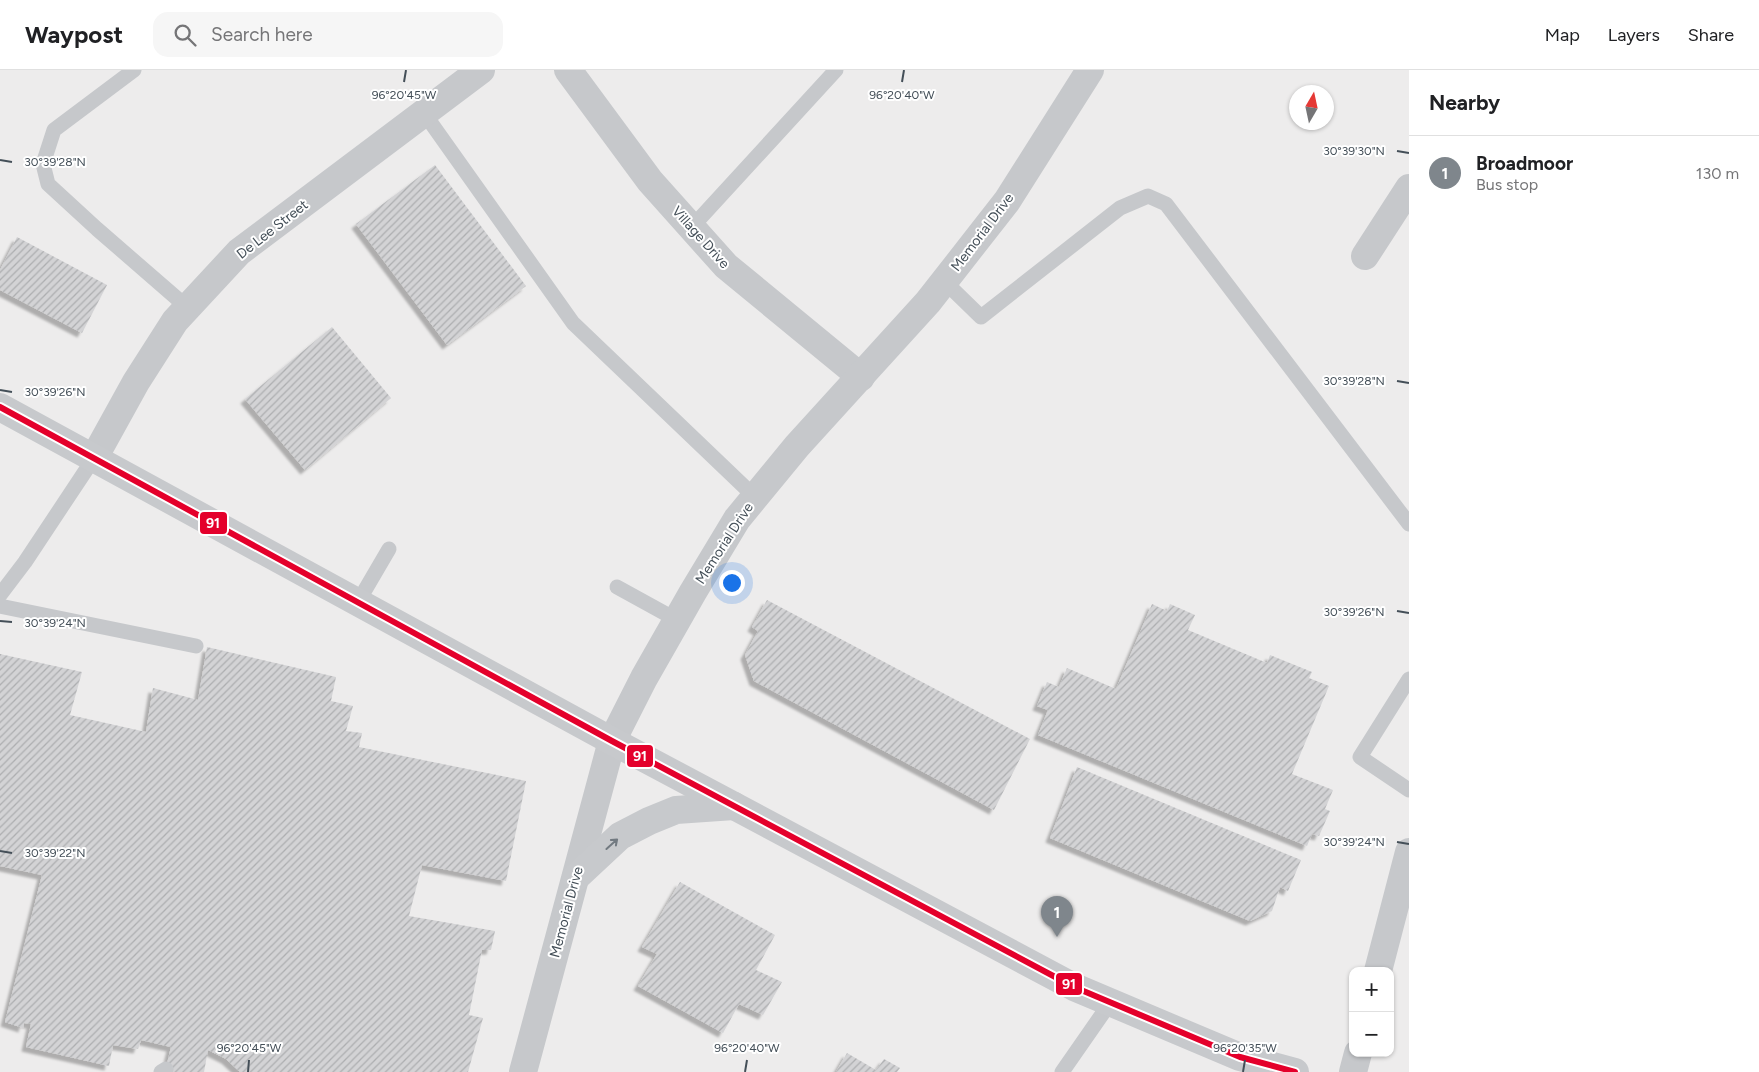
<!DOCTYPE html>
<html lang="en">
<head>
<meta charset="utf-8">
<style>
	body { margin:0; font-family:Figtree,sans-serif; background:#f6f6f6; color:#202124 }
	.controls { position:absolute; right:15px; bottom:15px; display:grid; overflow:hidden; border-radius:10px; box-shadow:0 1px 4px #0004 }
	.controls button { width:45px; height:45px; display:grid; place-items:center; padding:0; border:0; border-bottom:1px solid #e0e0e0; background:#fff; color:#202124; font:25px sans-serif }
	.compass { position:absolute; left:1289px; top:15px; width:45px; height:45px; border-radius:50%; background:#fff; box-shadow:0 1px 4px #0004; rotate:9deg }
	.you { position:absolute; left:731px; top:512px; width:18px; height:18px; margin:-12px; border:4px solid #fff; border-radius:50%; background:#1a73e8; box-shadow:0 0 0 8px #1a73e833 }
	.badge { display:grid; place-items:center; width:32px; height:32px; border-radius:50%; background:#7f868c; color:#fff; font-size:16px; font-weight:700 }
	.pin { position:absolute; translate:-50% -41px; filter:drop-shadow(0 1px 2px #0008) }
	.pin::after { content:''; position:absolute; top:26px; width:18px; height:15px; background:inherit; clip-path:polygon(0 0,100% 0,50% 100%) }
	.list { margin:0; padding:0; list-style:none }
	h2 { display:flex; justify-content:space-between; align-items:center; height:65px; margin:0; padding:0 20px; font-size:21px }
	h2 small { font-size:16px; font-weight:400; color:#757577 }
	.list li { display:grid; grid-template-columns:32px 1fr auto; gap:15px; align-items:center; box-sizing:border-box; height:75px; padding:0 20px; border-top:1px solid #e0e0e0 }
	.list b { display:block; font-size:19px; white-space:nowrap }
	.list p { margin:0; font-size:16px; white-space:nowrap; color:#757577 }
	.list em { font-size:16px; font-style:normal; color:#757577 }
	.icon { flex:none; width:28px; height:28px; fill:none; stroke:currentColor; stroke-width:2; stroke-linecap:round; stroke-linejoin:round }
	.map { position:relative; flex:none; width:1409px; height:1002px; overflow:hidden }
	header { display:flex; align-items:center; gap:30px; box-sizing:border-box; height:70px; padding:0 25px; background:#fff; border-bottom:1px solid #e0e0e0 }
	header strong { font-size:24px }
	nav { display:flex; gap:28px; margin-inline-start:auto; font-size:18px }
	.search { width:350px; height:45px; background:#f6f6f6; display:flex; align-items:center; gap:12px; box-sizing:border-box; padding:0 18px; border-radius:15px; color:#757577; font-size:19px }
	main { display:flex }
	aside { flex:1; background:#fff }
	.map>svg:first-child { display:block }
</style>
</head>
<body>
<header>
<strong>Waypost</strong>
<div class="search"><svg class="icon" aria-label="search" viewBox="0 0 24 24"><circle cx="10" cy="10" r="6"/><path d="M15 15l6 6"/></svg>Search here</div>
<nav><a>Map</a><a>Layers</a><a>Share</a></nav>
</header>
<main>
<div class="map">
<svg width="1409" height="1002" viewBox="0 0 1409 1002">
	<defs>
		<pattern id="building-hatch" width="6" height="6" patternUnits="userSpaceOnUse" patternTransform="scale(1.25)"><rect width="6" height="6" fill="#d3d3d5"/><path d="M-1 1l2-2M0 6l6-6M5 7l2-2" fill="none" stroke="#adaeb0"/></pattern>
		<filter id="shadow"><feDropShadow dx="-4.5" dy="4.5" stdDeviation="1" flood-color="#0004"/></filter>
	</defs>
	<rect width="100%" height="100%" fill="#edecec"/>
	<!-- building -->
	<g fill="url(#building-hatch)" filter="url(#shadow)">
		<path d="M435,95L526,216L447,275L356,154Z"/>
		<path d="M17,167L107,215L82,263L0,220V200Z"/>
		<path d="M332,257L391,328L305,400L245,329Z"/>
		<path d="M767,530L1030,669L994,740L754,611L745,585L758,561L752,557Z"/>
		<path d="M1152,534L1167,541L1170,534L1195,545L1188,560L1267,593L1270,585L1312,602L1309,608L1329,616L1292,704L1333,720L1325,739L1330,741L1319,766L1312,764L1307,776L1038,665L1048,640L1037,636L1047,612L1059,617L1067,598L1116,619Z"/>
		<path d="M207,577L336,607L331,631L353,636L346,661L362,663L359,677L526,711L506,811L422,795L409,846L495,861L491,880H482L469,945L483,948L468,1002H240L226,989L208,980L204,1002H165L171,977L141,970L138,979L113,975L109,996L26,977L31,954L24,953L23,958L5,952L42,805L0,796V584L82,602L70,645L146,662L153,618L198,630Z"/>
		<path d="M1077,697L1301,790L1288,821L1280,817L1272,841L1250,851L1050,768Z"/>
		<path d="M680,812L775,865L756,900L782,912L763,945L739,934L723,963L638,916L657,884L642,877Z"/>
		<path d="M847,983L876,1000L884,989L900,998L897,1002H836Z"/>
	</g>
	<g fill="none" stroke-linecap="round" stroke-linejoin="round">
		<!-- service -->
		<g stroke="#c6c8cb" stroke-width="15">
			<path d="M134,0L54,60L43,94L48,114L97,159L188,238"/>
			<path d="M424,43L573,253L755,427"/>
			<path d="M692,157L836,0"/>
			<path d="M944,211L981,247L1120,138L1148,126L1166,134L1409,454"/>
			<path d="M617,517L677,550"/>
			<path d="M0,525L25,492L94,388"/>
			<path d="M358,532L389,479"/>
			<path d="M0,536L196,576"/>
			<path d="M1409,609L1360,687L1409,720"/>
			<path d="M161,1002L166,999"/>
			<path d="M1062,1002L1110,933"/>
		</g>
		<!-- minor -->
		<g stroke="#c6c8cb" stroke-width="28">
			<path d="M568,0L650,111L726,196L861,307"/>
			<path d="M1365,186L1409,118"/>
			<path d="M94,388L136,312L175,251L239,182L481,0"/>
			<path d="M523,1002L612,671L644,608L693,522L737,449L797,376L928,232L1007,131L1090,0"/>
		</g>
		<!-- tertiary -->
		<g stroke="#c6c8cb" stroke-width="28">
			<path d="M1378,901L1409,782"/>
			<path d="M1353,1002L1358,983"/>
		</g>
		<!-- secondary -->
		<g stroke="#c7c9cc" stroke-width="28">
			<path d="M0,337L612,671L1074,917L1240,987L1295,1002"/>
			<path d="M576,807L620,766L649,751L676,740L734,736"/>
		</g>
		<defs>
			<path id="bus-1" d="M0,337L612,671L1074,917L1240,987L1295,1002"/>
		</defs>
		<!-- bus-1 casing -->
		<use href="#bus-1" stroke="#fff" stroke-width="10"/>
		<!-- bus-1 -->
		<use href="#bus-1" stroke="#e4002b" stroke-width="6"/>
	</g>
	<!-- one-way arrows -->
	<defs><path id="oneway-shaft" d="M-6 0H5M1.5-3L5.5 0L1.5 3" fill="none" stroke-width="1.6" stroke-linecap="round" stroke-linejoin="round" transform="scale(1.25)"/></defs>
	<use stroke="#727a81" href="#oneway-shaft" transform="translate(612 774) rotate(-42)"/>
	<!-- ticks -->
	<path fill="none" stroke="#444f58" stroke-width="2" d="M404,12L406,0M902,12L904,0M1397,81L1409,83M0,90L12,92M1397,311L1409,313M0,320L12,322M1397,541L1409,543M0,551L12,552M1397,772L1409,774M0,781L12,783M248,1002L249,990M745,1002L747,990M1243,1002L1245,990"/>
	<g text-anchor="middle" stroke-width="4" stroke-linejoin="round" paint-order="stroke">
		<!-- street labels -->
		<g font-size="14" fill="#444f58" stroke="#fff">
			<text transform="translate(272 159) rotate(-38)" y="5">De Lee Street</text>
			<text transform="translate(982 162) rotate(-53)" y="5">Memorial Drive</text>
			<text transform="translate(701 167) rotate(48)" y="5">Village Drive</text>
			<text transform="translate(724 473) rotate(-57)" y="5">Memorial Drive</text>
			<text transform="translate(566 842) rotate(-75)" y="5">Memorial Drive</text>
		</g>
	</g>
	<g font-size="12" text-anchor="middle" fill="#444f58" stroke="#fff" stroke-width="4" stroke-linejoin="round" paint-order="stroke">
		<text x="404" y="29">96°20'45"W</text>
		<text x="902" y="29">96°20'40"W</text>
		<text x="1354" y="85">30°39'30"N</text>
		<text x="55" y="96">30°39'28"N</text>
		<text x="1354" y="315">30°39'28"N</text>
		<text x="55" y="326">30°39'26"N</text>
		<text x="1354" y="546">30°39'26"N</text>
		<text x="55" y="557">30°39'24"N</text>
		<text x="1354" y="776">30°39'24"N</text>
		<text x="55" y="787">30°39'22"N</text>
		<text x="249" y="982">96°20'45"W</text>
		<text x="747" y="982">96°20'40"W</text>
		<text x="1245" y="982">96°20'35"W</text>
	</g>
	<g stroke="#fff" stroke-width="2">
		<rect x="199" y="441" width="29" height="24" rx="5" fill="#e4002b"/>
		<rect x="626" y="674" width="28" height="24" rx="5" fill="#e4002b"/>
		<rect x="1055" y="902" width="28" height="24" rx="5" fill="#e4002b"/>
	</g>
	<g font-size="14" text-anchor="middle" font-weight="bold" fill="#fff">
		<text x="213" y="458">91</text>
		<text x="640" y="691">91</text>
		<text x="1069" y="919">91</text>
	</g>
</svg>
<div class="controls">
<button>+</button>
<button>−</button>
</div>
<svg class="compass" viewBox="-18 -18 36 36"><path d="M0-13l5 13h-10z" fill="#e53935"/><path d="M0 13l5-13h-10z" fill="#757577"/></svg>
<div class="you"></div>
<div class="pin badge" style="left:1057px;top:867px">1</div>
</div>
<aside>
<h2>Nearby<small></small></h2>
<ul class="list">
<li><span class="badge">1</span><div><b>Broadmoor</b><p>Bus stop</p></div><em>130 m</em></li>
</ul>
</aside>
</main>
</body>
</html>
